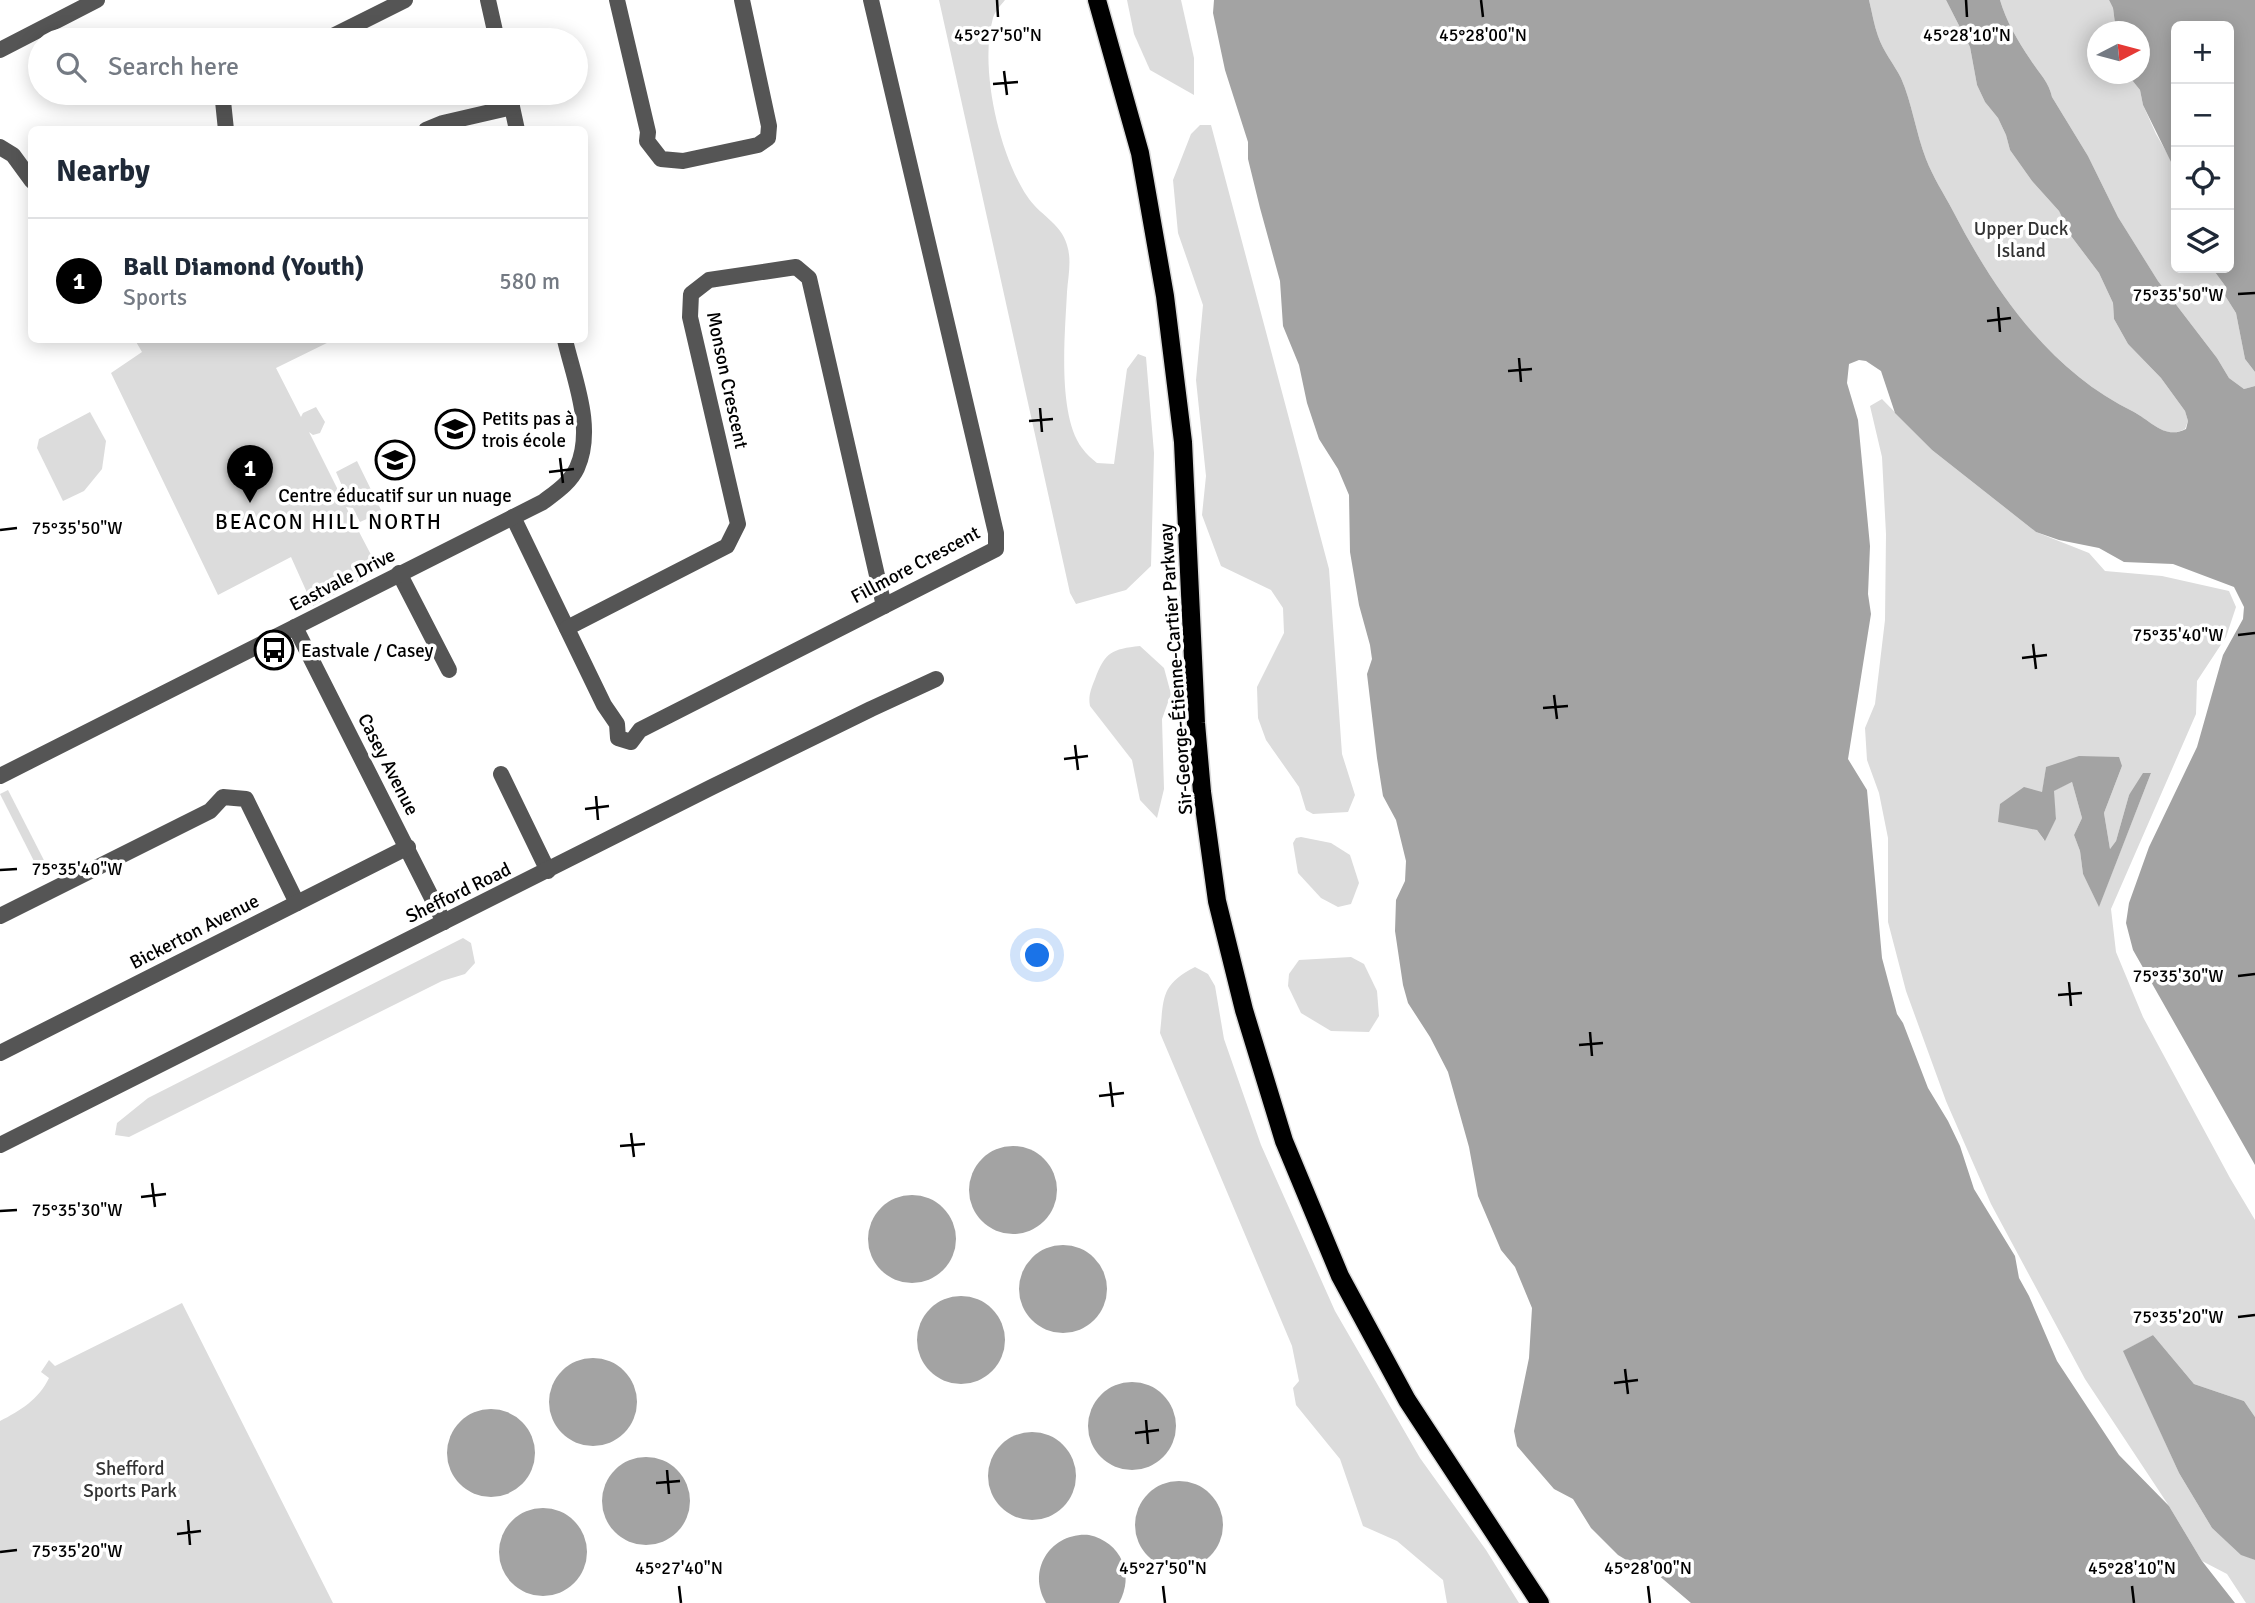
<!DOCTYPE html>
<html lang="en">
<head>
<meta charset="utf-8">
<style>
	body { margin:0; font-family:Signika,sans-serif; background:#f2f2f3; color:#1f2937 }
	.controls { position:absolute; right:21px; top:21px; display:grid; overflow:hidden; border-radius:10px; box-shadow:0 4px 18px #0003 }
	.controls button { width:63px; height:63px; display:grid; place-items:center; padding:0; border:0; border-bottom:2px solid #e0e1e3; background:#fff; color:#1f2937; font:35px sans-serif }
	.compass { position:absolute; left:2087px; top:21px; width:63px; height:63px; border-radius:50%; background:#fff; box-shadow:0 4px 18px #0003; rotate:84deg }
	.you { position:absolute; left:1038px; top:956px; width:24px; height:24px; margin:-18px; border:5px solid #fff; border-radius:50%; background:#1a73e8; box-shadow:0 0 0 10px #1a73e833 }
	.badge { display:grid; place-items:center; width:46px; height:46px; border-radius:50%; background:#000; color:#fff; font-size:23px; font-weight:700 }
	.pin { position:absolute; translate:-50% -58px; filter:drop-shadow(0 2px 4px #0008) }
	.pin::after { content:''; position:absolute; top:37px; width:24px; height:21px; background:inherit; clip-path:polygon(0 0,100% 0,50% 100%) }
	.list { margin:0; padding:0; list-style:none }
	h2 { display:flex; justify-content:space-between; align-items:center; height:91px; margin:0; padding:0 28px; font-size:30px }
	h2 small { font-size:23px; font-weight:400; color:#747a83 }
	.list li { display:grid; grid-template-columns:46px 1fr auto; gap:21px; align-items:center; box-sizing:border-box; height:126px; padding:0 28px; border-top:2px solid #e0e1e3 }
	.list b { display:block; font-size:26px; white-space:nowrap }
	.list p { margin:0; font-size:23px; white-space:nowrap; color:#747a83 }
	.list em { font-size:23px; font-style:normal; color:#747a83 }
	.icon { flex:none; width:38px; height:38px; fill:none; stroke:currentColor; stroke-width:2; stroke-linecap:round; stroke-linejoin:round }
	.map { position:relative; flex:none; width:2255px; height:1603px; overflow:hidden }
	.search { position:absolute; background:#fff; box-shadow:0 4px 18px #0003; left:28px; top:28px; width:560px; height:77px; display:flex; align-items:center; gap:18px; box-sizing:border-box; padding:0 24px; border-radius:38px; color:#747a83; font-size:26px }
	.panel { position:absolute; background:#fff; box-shadow:0 4px 18px #0003; left:28px; top:126px; width:560px; height:217px; border-radius:10px }
	.map>svg:first-child { display:block }
</style>
</head>
<body>
<div class="map">
<svg width="2255" height="1603" viewBox="0 0 2255 1603">
	<rect width="100%" height="100%" fill="#fff"/>
	<!-- green -->
	<g fill="#dcdcdc" fill-rule="evenodd">
		<path d="M939,0H1005C1001,5 995,11 993,18C979,67 999,154 1027,196C1038,214 1061,223 1067,245C1072,260 1068,277 1067,292C1065,334 1057,414 1082,448C1086,454 1092,459 1097,463L1114,464L1127,369L1138,354L1146,357L1154,453L1151,566L1126,590L1076,604L1070,593Z"/>
		<path d="M1127,0H1181L1194,58V95L1150,70L1134,34Z"/>
		<path d="M1869,0H1946L1970,47L1977,85L1985,102L1998,118L2006,135L2010,150L2032,181L2059,211L2071,236L2099,273L2113,303L2114,319L2128,344L2161,378L2185,411L2188,421L2185,429C2165,440 2151,421 2134,412C2050,371 1995,292 1953,211C1944,194 1933,177 1926,159C1916,133 1912,103 1901,78C1894,64 1883,51 1878,36C1874,25 1872,12 1869,0Z"/>
		<path d="M2000,0H2109L2113,8L2116,31L2098,32V74H2127L2140,90L2143,105L2156,134L2175,167L2176,268H2212L2226,287L2224,294L2236,313L2245,359L2255,372V386L2244,389L2229,378L2217,358L2158,281L2118,217L2088,156L2052,97C2049,82 2038,72 2030,59C2018,41 2006,21 2000,0Z"/>
		<path d="M1200,125H1211L1329,569L1342,754L1355,795L1348,812L1313,814L1306,810L1299,787L1266,740L1258,718L1257,687L1284,633L1283,608L1271,590L1221,566L1202,515L1206,476L1196,380L1203,305L1178,233L1173,180L1191,134Z"/>
		<path d="M135,340H333L276,368L301,417L303,413L316,407L325,422L320,433L313,435L309,432L340,494L343,488L336,472L357,461L382,512L360,522L353,508L346,507L379,570L313,606L291,557L218,595L111,373L142,352Z"/>
		<path d="M1882,399L1932,450L2036,532L2089,553L2105,571L2162,576L2229,591L2236,607L2226,637L2197,681L2196,714L2111,909L2116,952L2143,1017L2230,1178L2255,1220V1417L2244,1401L2194,1384L2153,1335L2124,1351L2179,1473L2212,1528L2241,1554L2255,1560V1603H2246L2227,1574L2202,1561L2169,1506L2085,1379L1991,1204L1946,1101L1906,991L1888,922V838L1879,793L1867,760L1865,728L1875,704L1885,620L1886,534L1882,457L1870,406ZM2122,766L2104,813L2110,849L2116,841L2129,795L2151,773L2099,906L2083,874L2080,851L2074,835L2082,818L2072,782L2053,791L2056,819L2044,840L2037,830L2046,767Z"/>
		<path d="M90,412L106,441L102,469L84,491L63,501L37,448L39,439Z"/>
		<path d="M1140,646L1164,668L1171,694L1162,719L1164,789L1157,818L1140,800L1132,760L1090,706C1088,696 1091,689 1095,679C1105,652 1112,649 1140,646Z"/>
		<path d="M8,790L51,874L43,879L0,794Z"/>
		<path d="M1301,837L1331,843L1350,855L1359,883L1351,904L1338,907L1321,898L1298,873L1293,843L1296,838Z"/>
		<path d="M463,938L471,943L475,963L465,974L442,981L129,1137L115,1135L117,1123L148,1098Z"/>
		<path d="M1351,957L1364,964L1377,991L1379,1016L1369,1032L1331,1031L1301,1013L1288,986L1289,974L1299,960Z"/>
		<path d="M1195,967L1208,974L1215,986L1224,1039L1261,1145L1335,1311L1420,1458L1486,1550L1519,1603H1447L1443,1580L1397,1541L1363,1526L1340,1459L1296,1405L1293,1388L1299,1381L1292,1346L1160,1033C1164,998 1160,985 1195,967Z"/>
		<path d="M182,1303L333,1603H0V1421C20,1411 39,1399 49,1378L41,1372L49,1360L55,1366Z"/>
	</g>
	<!-- water -->
	<g fill="#a3a3a3">
		<path d="M1214,0H1869C1872,12 1874,25 1878,36C1883,51 1894,64 1901,78C1912,103 1916,133 1926,159C1933,177 1944,194 1953,211C1995,292 2050,371 2134,412C2151,421 2165,440 2186,429L2188,421L2185,411L2161,378L2128,344L2114,319L2113,303L2099,273L2071,236L2059,211L2032,181L2010,150L2006,135L1998,118L1985,102L1977,85L1970,47L1946,0H2000C2006,21 2018,41 2030,59C2038,72 2049,82 2052,97L2088,156L2118,217L2158,281L2217,358L2229,378L2244,389L2255,386V1165L2133,950L2126,923L2129,903L2149,847L2197,747L2223,655L2243,619L2244,607L2234,587L2173,564L2124,562L2099,548L2059,540L2036,532L1932,450L1895,413L1881,371L1866,361L1859,360L1849,364L1847,383L1858,420L1870,546L1868,594L1871,614L1848,759L1867,790L1882,958L1897,1014L1903,1023L1928,1088L1948,1121L1960,1146L1974,1189L2015,1256L2019,1278L2029,1296L2057,1361L2119,1455L2169,1506L2202,1561L2235,1603H1691L1657,1574L1638,1567L1618,1555L1591,1528L1573,1499L1554,1489L1517,1446L1514,1431L1529,1358L1532,1308L1515,1267L1501,1250L1478,1196L1469,1147L1448,1072L1430,1037L1408,1003L1403,985L1395,931L1396,900L1405,881L1406,861L1396,820L1383,796L1377,758L1367,674L1372,659L1370,645L1359,605L1350,552L1349,495L1338,469L1319,439L1307,403L1299,365L1283,326L1280,281L1260,208L1248,159V142L1225,70L1213,13Z"/>
		<path d="M2109,0H2255V372L2245,359L2236,313L2224,294L2226,287L2212,268H2229V26H2176V172L2143,105L2140,90L2127,74H2140V32L2116,31L2113,8Z"/>
		<path d="M2079,756L2119,757L2122,766L2104,813L2110,849L2116,841L2129,795L2143,773H2151L2099,907L2083,874L2080,851L2074,835L2082,818L2072,782L2054,791L2056,819L2045,841L2037,830L1998,822L2000,804L2024,787L2042,792L2046,767Z"/>
		<circle cx="1013" cy="1190" r="44"/>
		<circle cx="912" cy="1239" r="44"/>
		<circle cx="1063" cy="1289" r="44"/>
		<circle cx="961" cy="1340" r="44"/>
		<path d="M2153,1335L2194,1384L2244,1401L2255,1417V1560L2241,1555L2212,1528L2179,1473L2123,1351Z"/>
		<circle cx="593" cy="1402" r="44"/>
		<circle cx="1132" cy="1426" r="44"/>
		<circle cx="491" cy="1453" r="44"/>
		<circle cx="1032" cy="1476" r="44"/>
		<circle cx="646" cy="1501" r="44"/>
		<circle cx="1179" cy="1525" r="44"/>
		<circle cx="543" cy="1552" r="44"/>
		<path d="M1089,1535C1121,1542 1135,1574 1119,1603H1046C1026,1570 1051,1532 1089,1535Z"/>
	</g>
	<g fill="none" stroke-linecap="round" stroke-linejoin="round">
		<defs>
			<path id="major" d="M1097,0L1140,153L1165,296L1183,442L1196,723L1202,792L1217,901L1244,1010L1284,1141L1340,1276L1407,1400L1540,1603"/>
		</defs>
		<!-- major casing -->
		<use href="#major" stroke="#dbdbdb" stroke-width="21"/>
		<!-- minor -->
		<g stroke="#555" stroke-width="16">
			<path d="M488,0L497,40"/>
			<path d="M617,0L648,132L647,141L661,159L683,161L758,145L768,138L769,126L742,0"/>
			<path d="M325,40L405,0"/>
			<path d="M0,50L97,0"/>
			<path d="M509,93L517,130"/>
			<path d="M226,130L223,101L231,93"/>
			<path d="M426,130L443,123L512,107"/>
			<path d="M0,147L13,155L32,181"/>
			<path d="M513,517L604,705L617,724L618,738L631,742L640,730L996,549V533L871,0"/>
			<path d="M399,573L449,670"/>
			<path d="M295,627L444,922"/>
			<path d="M567,628L727,546L738,524L690,317L691,294L709,280L796,267L809,278L884,606"/>
			<path d="M501,774L548,871"/>
			<path d="M0,776L543,502C556,492 570,483 577,468C595,428 574,379 565,340"/>
			<path d="M0,916L210,811L223,797L246,799L297,903"/>
			<path d="M0,1053L408,847"/>
			<path d="M0,1145L712,787L871,709L936,679"/>
		</g>
		<!-- major -->
		<use href="#major" stroke="#000" stroke-width="18"/>
	</g>
	<!-- ticks -->
	<path fill="none" stroke="#000" stroke-width="2.5" d="M997,0L998,17M1481,0L1483,17M1966,0L1967,17M1004,71L1007,95M993,84L1018,82M2238,294L2255,293M1998,307L2000,332M1987,321L2011,318M1519,358L1521,382M1508,371L1532,369M1040,408L1042,432M1029,421L1053,419M560,458L563,483M549,472L574,469M0,530L17,528M2238,635L2255,633M2033,644L2036,669M2022,658L2047,655M1554,695L1557,719M1543,708L1568,706M1075,745L1078,770M1064,759L1088,756M596,796L598,820M585,809L609,806M0,870L17,869M2238,976L2255,974M2069,982L2071,1006M2058,995L2082,993M1590,1032L1592,1056M1579,1045L1603,1043M1110,1082L1113,1107M1099,1096L1124,1093M631,1133L634,1157M620,1146L645,1144M152,1183L155,1207M141,1197L166,1194M0,1211L17,1210M2238,1317L2255,1315M1625,1369L1628,1394M1614,1383L1638,1380M1146,1420L1148,1444M1135,1433L1159,1430M667,1470L669,1494M656,1483L680,1481M188,1520L190,1545M177,1534L201,1531M0,1552L17,1550M679,1586L681,1603M1163,1586L1165,1603M1648,1586L1650,1603M2132,1586L2134,1603"/>
	<!-- icons -->
	<defs>
		<symbol id="school-ring" viewBox="-11 -11 22 22"><circle r="9.5" fill="#fff" stroke="#000" stroke-width="1.5"/><path d="M0-5L7-2L0 1L-7-2ZM-4 1L0 2.5L4 1V4Q0 6-4 4Z" fill="#000"/></symbol>
		<symbol id="bus-ring" viewBox="-11 -11 22 22"><circle r="9.5" fill="#fff" stroke="#000" stroke-width="1.5"/><path d="M-5-6H5V4H4V6H2V4H-2V6H-4V4H-5ZM-3.5-4V0h7V-4ZM-3.5 1.2v1.5H-2V1.2ZM2 1.2v1.5H3.5V1.2Z" fill="#000"/></symbol>
	</defs>
	<g fill-rule="evenodd">
		<use href="#school-ring" x="433" y="407" width="44" height="44"/>
		<use href="#school-ring" x="373" y="438" width="44" height="44"/>
		<use href="#bus-ring" x="252" y="628" width="44" height="44"/>
	</g>
	<g text-anchor="middle" stroke-width="7" stroke-linejoin="round" paint-order="stroke">
		<!-- park labels -->
		<g font-size="19" fill="#333" stroke="#fff">
			<text x="2021" y="235">Upper Duck<tspan x="2021" dy="22">Island</tspan></text>
			<text x="130" y="1475">Shefford<tspan x="130" dy="22">Sports Park</tspan></text>
		</g>
		<!-- street labels -->
		<g font-size="19" fill="#000" stroke="#fff">
			<text transform="translate(728 380) rotate(78)" y="7">Monson Crescent</text>
			<text transform="translate(915 564) rotate(-28)" y="7">Fillmore Crescent</text>
			<text transform="translate(342 579) rotate(-27)" y="7">Eastvale Drive</text>
			<text transform="translate(1175 669) rotate(-94)" y="7">Sir-George-Étienne-Cartier Parkway</text>
			<text transform="translate(389 764) rotate(63)" y="7">Casey Avenue</text>
			<text transform="translate(458 892) rotate(-26)" y="7">Shefford Road</text>
			<text transform="translate(194 931) rotate(-27)" y="7">Bickerton Avenue</text>
		</g>
		<!-- poi labels -->
		<g font-size="19" fill="#000" stroke="#fff" text-anchor="start">
			<text x="482" y="425">Petits pas à<tspan x="482" dy="22">trois école</tspan></text>
			<text x="395" y="502" text-anchor="middle">Centre éducatif sur un nuage</text>
			<text x="301" y="657">Eastvale / Casey</text>
		</g>
		<!-- neighbourhood labels -->
		<g font-size="21" letter-spacing="2" fill="#000" stroke="#fff">
			<text x="329" y="529">BEACON HILL NORTH</text>
		</g>
	</g>
	<g font-size="18" text-anchor="middle" fill="#000" stroke="#fff" stroke-width="7" stroke-linejoin="round" paint-order="stroke">
		<text x="998" y="41">45°27'50"N</text>
		<text x="1483" y="41">45°28'00"N</text>
		<text x="1967" y="41">45°28'10"N</text>
		<text x="2178" y="301">75°35'50"W</text>
		<text x="77" y="534">75°35'50"W</text>
		<text x="2178" y="641">75°35'40"W</text>
		<text x="77" y="875">75°35'40"W</text>
		<text x="2178" y="982">75°35'30"W</text>
		<text x="77" y="1216">75°35'30"W</text>
		<text x="2178" y="1323">75°35'20"W</text>
		<text x="77" y="1557">75°35'20"W</text>
		<text x="679" y="1574">45°27'40"N</text>
		<text x="1163" y="1574">45°27'50"N</text>
		<text x="1648" y="1574">45°28'00"N</text>
		<text x="2132" y="1574">45°28'10"N</text>
	</g>
</svg>
<div class="controls">
<button>+</button>
<button>−</button>
<button><svg class="icon" aria-label="locate" viewBox="0 0 24 24"><circle cx="12" cy="12" r="6"/><path d="M12 2v4M12 18v4M2 12h4M18 12h4"/></svg></button>
<button><svg class="icon" aria-label="layers" viewBox="0 0 24 24"><path d="M12 4l9 5-9 5-9-5zM3 14l9 5 9-5"/></svg></button>
</div>
<svg class="compass" viewBox="-18 -18 36 36"><path d="M0-13l5 13h-10z" fill="#e53935"/><path d="M0 13l5-13h-10z" fill="#747a83"/></svg>
<div class="you"></div>
<div class="pin badge" style="left:250px;top:503px">1</div>
<div class="search"><svg class="icon" aria-label="search" viewBox="0 0 24 24"><circle cx="10" cy="10" r="6"/><path d="M15 15l6 6"/></svg>Search here</div>
<section class="panel">
<h2>Nearby<small></small></h2>
<ul class="list">
<li><span class="badge">1</span><div><b>Ball Diamond (Youth)</b><p>Sports</p></div><em>580 m</em></li>
</ul>
</section>
</div>
</body>
</html>
